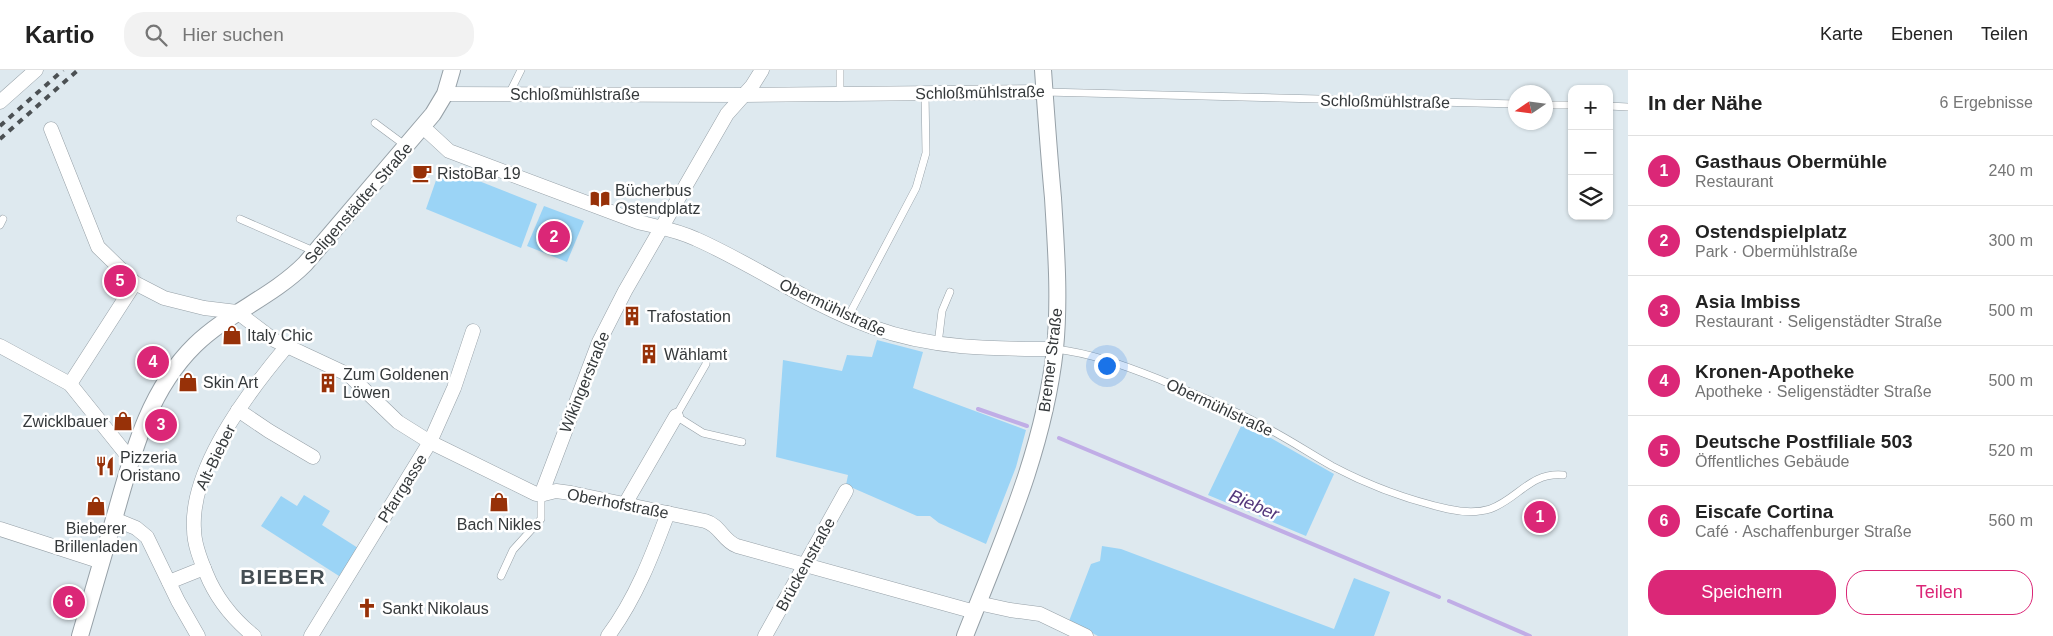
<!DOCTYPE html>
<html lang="de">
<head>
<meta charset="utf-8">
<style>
	body { margin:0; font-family:Helvetica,sans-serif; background:#f2f2f2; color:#222 }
	.controls { position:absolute; right:15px; top:15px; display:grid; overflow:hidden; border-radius:10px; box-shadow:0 1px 4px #0004 }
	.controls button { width:45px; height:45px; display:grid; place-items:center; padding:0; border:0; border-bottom:1px solid #e0e0e0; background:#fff; color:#222; font:25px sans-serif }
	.compass { position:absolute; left:1508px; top:15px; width:45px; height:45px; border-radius:50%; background:#fff; box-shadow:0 1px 4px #0004; rotate:257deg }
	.you { position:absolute; left:1106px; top:295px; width:18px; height:18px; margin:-12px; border:4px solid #fff; border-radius:50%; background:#1a73e8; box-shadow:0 0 0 8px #1a73e833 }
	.badge { display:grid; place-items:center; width:32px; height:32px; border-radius:50%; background:#db2777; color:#fff; font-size:16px; font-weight:700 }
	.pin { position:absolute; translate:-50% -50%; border:2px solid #fff; box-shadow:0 1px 5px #0006 }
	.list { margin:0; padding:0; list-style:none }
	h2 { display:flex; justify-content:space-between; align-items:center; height:65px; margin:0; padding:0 20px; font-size:21px }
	h2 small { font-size:16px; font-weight:400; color:#767676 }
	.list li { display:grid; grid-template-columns:32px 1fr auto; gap:15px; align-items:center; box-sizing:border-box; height:70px; padding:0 20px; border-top:1px solid #e0e0e0 }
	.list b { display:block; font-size:19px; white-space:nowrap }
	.list p { margin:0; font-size:16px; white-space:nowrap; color:#767676 }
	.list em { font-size:16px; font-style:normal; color:#767676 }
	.actions { display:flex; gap:10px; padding:15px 20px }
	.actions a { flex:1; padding:11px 0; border:1px solid #db2777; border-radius:20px; text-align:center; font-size:18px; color:#db2777 }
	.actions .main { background:#db2777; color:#fff }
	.icon { flex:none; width:28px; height:28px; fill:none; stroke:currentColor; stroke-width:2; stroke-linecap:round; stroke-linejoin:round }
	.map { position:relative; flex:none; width:1628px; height:566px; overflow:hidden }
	header { display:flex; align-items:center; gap:30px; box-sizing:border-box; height:70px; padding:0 25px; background:#fff; border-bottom:1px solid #e0e0e0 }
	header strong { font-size:24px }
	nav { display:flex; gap:28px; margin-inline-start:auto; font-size:18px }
	.search { width:350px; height:45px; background:#f2f2f2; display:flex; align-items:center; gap:12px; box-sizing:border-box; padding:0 18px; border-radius:20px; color:#767676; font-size:19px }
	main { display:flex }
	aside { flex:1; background:#fff }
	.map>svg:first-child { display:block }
</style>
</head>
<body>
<header>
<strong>Kartio</strong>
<div class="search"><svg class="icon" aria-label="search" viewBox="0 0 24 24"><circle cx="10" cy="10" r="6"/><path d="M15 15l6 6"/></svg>Hier suchen</div>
<nav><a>Karte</a><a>Ebenen</a><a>Teilen</a></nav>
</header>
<main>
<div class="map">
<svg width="1628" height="566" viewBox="0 0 1628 566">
	<rect width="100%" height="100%" fill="#dee9ef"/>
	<!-- green -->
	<g fill="#9bd4f6">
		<path d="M441,96L537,134L521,178L426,139Z"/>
		<path d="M544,136L584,151L567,192L527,176Z"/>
		<path d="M877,270L923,282L913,318L1026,360L1016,397L986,474L939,453L930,446H917L846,415L848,405L776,387L783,290L842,301L847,285L872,287Z"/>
		<path d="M1243,352L1334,404L1306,466L1208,425Z"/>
		<path d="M304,425L330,441L322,455L358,478L339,506L261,456L281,426L297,436Z"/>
		<path d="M1102,476L1121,479L1334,559L1354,508L1390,522L1374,566H1098L1069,551L1091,494L1100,491Z"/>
	</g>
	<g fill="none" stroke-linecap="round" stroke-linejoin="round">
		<!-- stream -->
		<g stroke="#c0ade6" stroke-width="4">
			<path d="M978,339L1027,356"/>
			<path d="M1059,368L1439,527"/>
			<path d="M1449,531L1530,566"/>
		</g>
		<defs>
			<g id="service">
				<path d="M840,0V24"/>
				<path d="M1045,22L1516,34"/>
				<path d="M509,24L521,0"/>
				<path d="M1546,35H1572"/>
				<path d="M1609,36L1628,37"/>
				<path d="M375,53L406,76"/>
				<path d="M240,149L316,182"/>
				<path d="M0,155L3,149"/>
				<path d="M848,247L916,118L926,83L925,23"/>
				<path d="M938,274L942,241L950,222"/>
				<path d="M1055,279C1090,283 1123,295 1156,308C1192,323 1229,337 1263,356C1287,368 1309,383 1332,396C1368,415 1408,430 1448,439C1462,442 1477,443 1490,439C1518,429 1530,402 1563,405"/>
				<path d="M706,294L676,346L703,363L742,372"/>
				<path d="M501,506L513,480L541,449V425"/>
			</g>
			<g id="minor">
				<path d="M445,24L743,25L1044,22"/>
				<path d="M0,32L36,0"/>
				<path d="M423,57L449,81L638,152C658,157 677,160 696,169C755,195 810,235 872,257C932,279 992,279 1055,279"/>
				<path d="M51,59L98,177L135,213L164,228L204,238L237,242L274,270L349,305L398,352L430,372L536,424H544L556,421L571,423L705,451C720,455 723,471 737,476L975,542"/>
				<path d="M0,276L70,314L131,390"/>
				<path d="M70,314L135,213"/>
				<path d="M238,340L269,361L313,387"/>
				<path d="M541,425L599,272L625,221L727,44L752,16L762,0"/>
				<path d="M625,434L676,346"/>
				<path d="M114,449L136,458L147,467L178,531L198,566"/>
				<path d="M0,459L102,492"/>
				<path d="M169,512L204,498"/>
				<path d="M978,533L1010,540L1040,544L1086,566"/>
				<path d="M254,566C233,549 216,528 206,503C200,489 194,474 194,459C190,398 249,321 287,276"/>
				<path d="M311,566L430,372L454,318L473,261"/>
				<path d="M608,566C636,528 652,486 668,443"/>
				<path d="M765,566L846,421"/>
			</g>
			<g id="tertiary">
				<path d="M80,566C92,525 104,483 116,442C133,382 149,320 195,275C228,243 272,227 305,194L433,44L445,24L452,0"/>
				<path d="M965,566C1002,472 1044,380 1055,279C1060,228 1056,178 1053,128C1049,85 1046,43 1043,0"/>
			</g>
		</defs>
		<!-- service casing -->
		<use href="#service" stroke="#96a0a7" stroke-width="8"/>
		<!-- minor casing -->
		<use href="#minor" stroke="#96a0a7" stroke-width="15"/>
		<!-- tertiary casing -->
		<use href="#tertiary" stroke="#96a0a7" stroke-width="18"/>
		<!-- service -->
		<use href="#service" stroke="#fff" stroke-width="7"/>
		<!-- minor -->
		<use href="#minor" stroke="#fff" stroke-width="14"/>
		<!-- tertiary -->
		<use href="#tertiary" stroke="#fff" stroke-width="16"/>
		<!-- rail -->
		<g stroke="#4b5053" stroke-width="4" stroke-dasharray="6 6" stroke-linecap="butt">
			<path d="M0,56L63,0"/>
			<path d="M0,69L78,0"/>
		</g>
	</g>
	<!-- icons -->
	<defs>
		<symbol id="cafe-bare" viewBox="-9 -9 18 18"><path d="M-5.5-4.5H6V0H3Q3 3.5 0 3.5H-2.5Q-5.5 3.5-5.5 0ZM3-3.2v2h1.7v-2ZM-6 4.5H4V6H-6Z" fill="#973108" stroke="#fff" stroke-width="2.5" paint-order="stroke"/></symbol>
		<symbol id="library-bare" viewBox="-9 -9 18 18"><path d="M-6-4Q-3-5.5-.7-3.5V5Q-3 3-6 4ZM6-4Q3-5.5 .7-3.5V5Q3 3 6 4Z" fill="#973108" stroke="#fff" stroke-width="2.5" paint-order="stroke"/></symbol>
		<symbol id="building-bare" viewBox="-9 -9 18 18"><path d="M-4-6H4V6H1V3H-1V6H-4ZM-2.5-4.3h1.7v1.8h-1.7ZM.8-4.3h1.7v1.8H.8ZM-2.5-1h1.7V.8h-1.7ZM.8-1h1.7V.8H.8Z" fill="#973108" stroke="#fff" stroke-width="2.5" paint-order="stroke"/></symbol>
		<symbol id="shop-bare" viewBox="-9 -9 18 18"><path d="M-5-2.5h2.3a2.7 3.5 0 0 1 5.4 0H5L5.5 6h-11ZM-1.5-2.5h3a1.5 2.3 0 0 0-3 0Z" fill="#973108" stroke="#fff" stroke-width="2.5" paint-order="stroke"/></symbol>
		<symbol id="restaurant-bare" viewBox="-9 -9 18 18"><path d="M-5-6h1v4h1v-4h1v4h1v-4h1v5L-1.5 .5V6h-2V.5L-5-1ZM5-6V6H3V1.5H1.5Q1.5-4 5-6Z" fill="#973108" stroke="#fff" stroke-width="2.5" paint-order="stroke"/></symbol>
		<symbol id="church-bare" viewBox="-9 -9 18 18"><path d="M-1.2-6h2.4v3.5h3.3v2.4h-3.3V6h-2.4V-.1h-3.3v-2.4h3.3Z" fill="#973108" stroke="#fff" stroke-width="2.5" paint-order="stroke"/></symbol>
	</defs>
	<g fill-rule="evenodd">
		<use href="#cafe-bare" x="408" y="89" width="28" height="28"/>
		<use href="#library-bare" x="586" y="115" width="28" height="28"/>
		<use href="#building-bare" x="618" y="232" width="28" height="28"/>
		<use href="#shop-bare" x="218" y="251" width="28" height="28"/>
		<use href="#building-bare" x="635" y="270" width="28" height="28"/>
		<use href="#shop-bare" x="174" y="298" width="28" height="28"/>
		<use href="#building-bare" x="314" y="299" width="28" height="28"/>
		<use href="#shop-bare" x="109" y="337" width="28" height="28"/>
		<use href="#restaurant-bare" x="91" y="382" width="28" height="28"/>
		<use href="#shop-bare" x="485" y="418" width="28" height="28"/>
		<use href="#shop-bare" x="82" y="422" width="28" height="28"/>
		<use href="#church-bare" x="353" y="524" width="28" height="28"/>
	</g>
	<g text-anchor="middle" stroke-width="5" stroke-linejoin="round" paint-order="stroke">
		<!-- street labels -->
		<g font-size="16" fill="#35393b" stroke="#fff">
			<text transform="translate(980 22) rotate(-1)" y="6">Schloßmühlstraße</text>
			<text x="575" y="30">Schloßmühlstraße</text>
			<text transform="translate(1385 31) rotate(1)" y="6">Schloßmühlstraße</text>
			<text transform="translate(358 133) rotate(-49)" y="6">Seligenstädter Straße</text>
			<text transform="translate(833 237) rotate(25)" y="6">Obermühlstraße</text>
			<text transform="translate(1050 290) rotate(-83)" y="6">Bremer Straße</text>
			<text transform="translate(584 312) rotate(-68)" y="6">Wikingerstraße</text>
			<text transform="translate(1220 337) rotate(25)" y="6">Obermühlstraße</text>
			<text transform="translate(215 387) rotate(-64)" y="6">Alt-Bieber</text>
			<text transform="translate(402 418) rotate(-58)" y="6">Pfarrgasse</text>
			<text transform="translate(618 433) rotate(11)" y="6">Oberhofstraße</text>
			<text transform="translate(805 494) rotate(-61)" y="6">Brückenstraße</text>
		</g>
		<!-- poi labels -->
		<g font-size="16" fill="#35393b" stroke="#fff" text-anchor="start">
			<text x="437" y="109">RistoBar 19</text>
			<text x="615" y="126">Bücherbus<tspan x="615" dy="18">Ostendplatz</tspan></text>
			<text x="647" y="252">Trafostation</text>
			<text x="247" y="271">Italy Chic</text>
			<text x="664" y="290">Wählamt</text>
			<text x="343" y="310">Zum Goldenen<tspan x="343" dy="18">Löwen</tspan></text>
			<text x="203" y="318">Skin Art</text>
			<text x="108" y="357" text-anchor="end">Zwicklbauer</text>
			<text x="120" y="393">Pizzeria<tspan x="120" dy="18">Oristano</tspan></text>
			<text x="499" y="460" text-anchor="middle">Bach Nikles</text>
			<text x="96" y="464" text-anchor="middle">Bieberer<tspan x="96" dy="18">Brillenladen</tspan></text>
			<text x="382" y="544">Sankt Nikolaus</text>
		</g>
		<!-- water labels -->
		<g font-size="18" font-style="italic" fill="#52367b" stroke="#fff">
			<text transform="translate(1254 435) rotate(23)" y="6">Bieber</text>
		</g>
		<!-- district labels -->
		<g font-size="21" font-weight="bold" letter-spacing="1" fill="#454e53" stroke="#fff">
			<text x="283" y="514">BIEBER</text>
		</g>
	</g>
</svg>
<div class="controls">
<button>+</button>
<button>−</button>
<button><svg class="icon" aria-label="layers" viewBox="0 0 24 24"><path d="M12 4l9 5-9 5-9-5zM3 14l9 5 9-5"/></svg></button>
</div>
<svg class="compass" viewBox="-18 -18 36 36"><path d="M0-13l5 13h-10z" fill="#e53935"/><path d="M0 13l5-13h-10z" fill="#767676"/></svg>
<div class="you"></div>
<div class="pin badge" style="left:1540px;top:447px">1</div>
<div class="pin badge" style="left:554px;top:167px">2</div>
<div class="pin badge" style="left:161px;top:355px">3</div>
<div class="pin badge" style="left:153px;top:292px">4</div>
<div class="pin badge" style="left:120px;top:211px">5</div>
<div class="pin badge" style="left:69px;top:532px">6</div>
</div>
<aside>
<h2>In der Nähe<small>6 Ergebnisse</small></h2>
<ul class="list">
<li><span class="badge">1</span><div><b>Gasthaus Obermühle</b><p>Restaurant</p></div><em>240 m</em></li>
<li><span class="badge">2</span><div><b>Ostendspielplatz</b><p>Park · Obermühlstraße</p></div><em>300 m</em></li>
<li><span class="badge">3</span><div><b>Asia Imbiss</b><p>Restaurant · Seligenstädter Straße</p></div><em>500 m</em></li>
<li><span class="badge">4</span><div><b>Kronen-Apotheke</b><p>Apotheke · Seligenstädter Straße</p></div><em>500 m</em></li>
<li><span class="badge">5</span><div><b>Deutsche Postfiliale 503</b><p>Öffentliches Gebäude</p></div><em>520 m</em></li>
<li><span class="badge">6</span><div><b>Eiscafe Cortina</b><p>Café · Aschaffenburger Straße</p></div><em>560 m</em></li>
</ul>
<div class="actions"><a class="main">Speichern</a><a>Teilen</a></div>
</aside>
</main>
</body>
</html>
